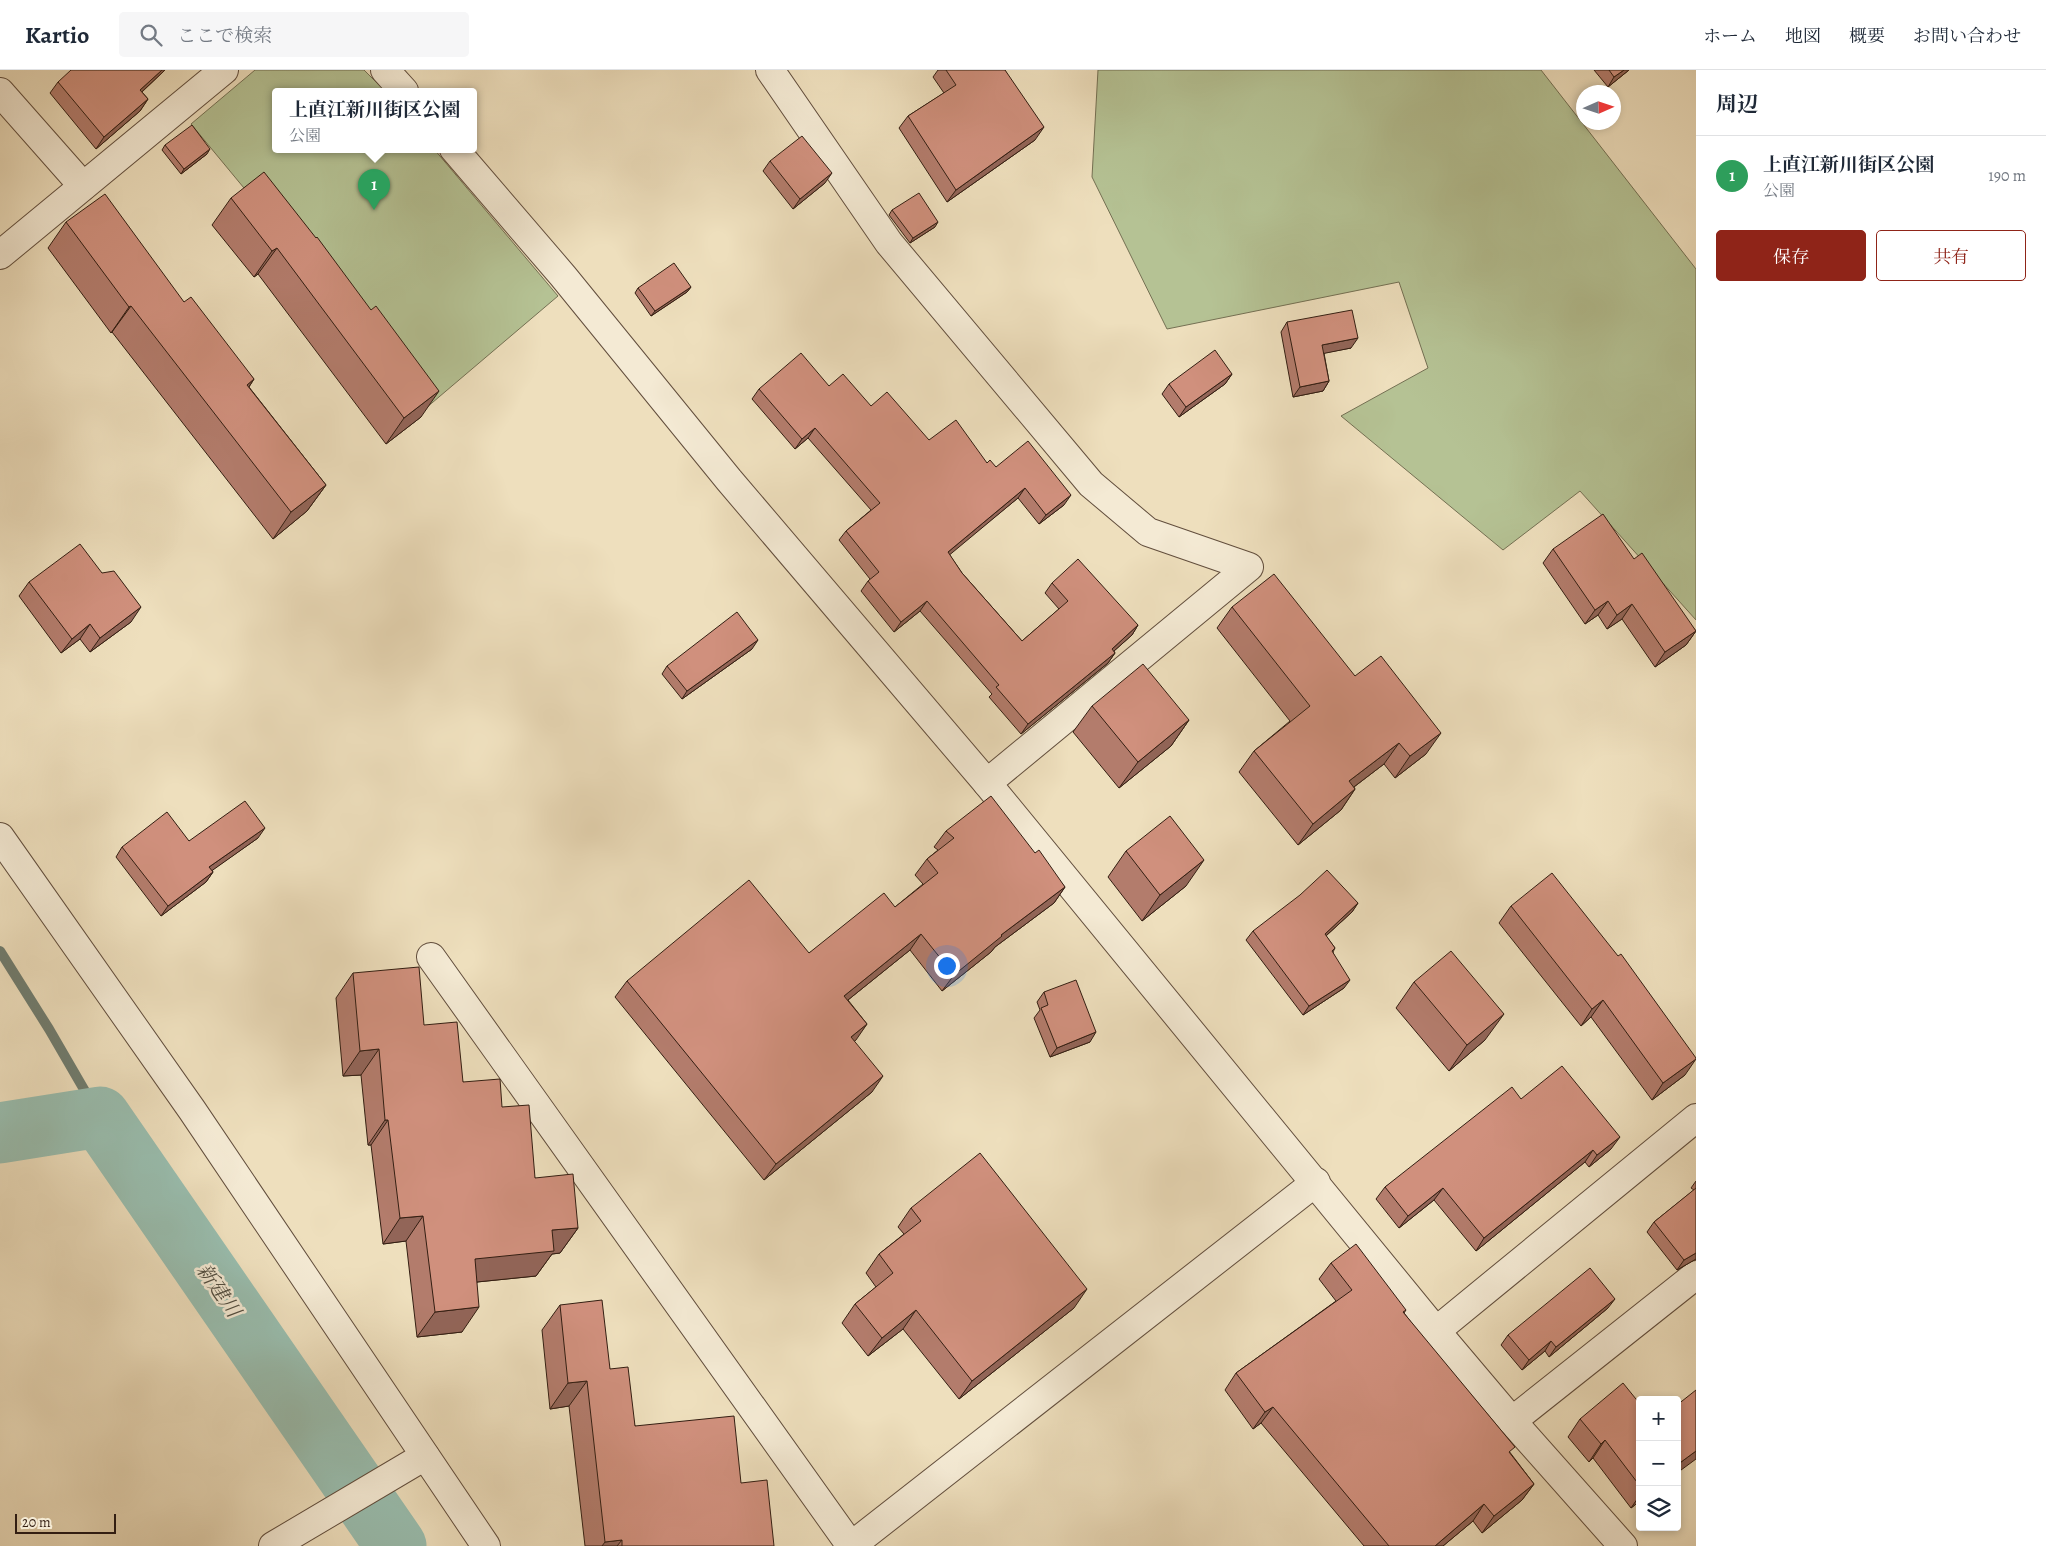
<!DOCTYPE html>
<html lang="ja">
<head>
<meta charset="utf-8">
<style>
	body { margin:0; font-family:Alegreya,"Noto Serif JP",serif; background:#f6f6f7; color:#1f2937 }
	.controls { position:absolute; right:15px; bottom:15px; display:grid; overflow:hidden; border-radius:5px; box-shadow:0 2px 8px #0003 }
	.controls button { width:45px; height:45px; display:grid; place-items:center; padding:0; border:0; border-bottom:1px solid #e0e1e3; background:#fff; color:#1f2937; font:25px sans-serif }
	.compass { position:absolute; left:1576px; top:15px; width:45px; height:45px; border-radius:50%; background:#fff; box-shadow:0 2px 8px #0003; rotate:87deg }
	.scale { position:absolute; left:15px; bottom:12px; width:101px; box-sizing:border-box; padding-left:5px; border:2px solid #331e12; border-top:0; font-size:14px; line-height:18px; white-space:nowrap; color:#331e12; -webkit-text-stroke:4px #f4ead4; paint-order:stroke }
	.you { position:absolute; left:946px; top:895px; width:18px; height:18px; margin:-12px; border:4px solid #fff; border-radius:50%; background:#1a73e8; box-shadow:0 0 0 8px #1a73e833 }
	.badge { display:grid; place-items:center; width:32px; height:32px; border-radius:50%; background:#8f2418; color:#fff; font-size:16px; font-weight:700 }
	.pin { position:absolute; translate:-50% -41px; filter:drop-shadow(0 1px 2px #0008) }
	.pin::after { content:''; position:absolute; top:26px; width:18px; height:15px; background:inherit; clip-path:polygon(0 0,100% 0,50% 100%) }
	.popup { position:absolute; left:272px; top:18px; width:205px; height:65px; box-sizing:border-box; display:grid; place-content:center; border-radius:5px; background:#fff; filter:drop-shadow(0 1px 4px #0005); font-size:16px; white-space:nowrap; color:#747a83 }
	.popup b { font-size:19px; color:#1f2937 }
	.popup::after { content:''; position:absolute; left:50%; top:100%; margin-left:-10px; border:10px solid transparent; border-top-color:#fff }
	.list { margin:0; padding:0; list-style:none }
	h2 { display:flex; justify-content:space-between; align-items:center; height:65px; margin:0; padding:0 20px; font-size:21px }
	h2 small { font-size:16px; font-weight:400; color:#747a83 }
	.list li { display:grid; grid-template-columns:32px 1fr auto; gap:15px; align-items:center; box-sizing:border-box; height:80px; padding:0 20px; border-top:1px solid #e0e1e3 }
	.list b { display:block; font-size:19px; white-space:nowrap }
	.list p { margin:0; font-size:16px; white-space:nowrap; color:#747a83 }
	.list em { font-size:16px; font-style:normal; color:#747a83 }
	.actions { display:flex; gap:10px; padding:15px 20px }
	.actions a { flex:1; padding:11px 0; border:1px solid #8f2418; border-radius:5px; text-align:center; font-size:18px; color:#8f2418 }
	.actions .main { background:#8f2418; color:#fff }
	.icon { flex:none; width:28px; height:28px; fill:none; stroke:currentColor; stroke-width:2; stroke-linecap:round; stroke-linejoin:round }
	.map { position:relative; flex:none; width:1696px; height:1476px; overflow:hidden }
	header { display:flex; align-items:center; gap:30px; box-sizing:border-box; height:70px; padding:0 25px; background:#fff; border-bottom:1px solid #e0e1e3 }
	header strong { font-size:24px }
	nav { display:flex; gap:28px; margin-inline-start:auto; font-size:18px }
	.search { width:350px; height:45px; background:#f6f6f7; display:flex; align-items:center; gap:12px; box-sizing:border-box; padding:0 18px; border-radius:5px; color:#747a83; font-size:19px }
	main { display:flex }
	aside { flex:1; background:#fff }
	.map>svg:first-child { display:block }
</style>
</head>
<body>
<header>
<strong>Kartio</strong>
<div class="search"><svg class="icon" aria-label="search" viewBox="0 0 24 24"><circle cx="10" cy="10" r="6"/><path d="M15 15l6 6"/></svg>ここで検索</div>
<nav><a>ホーム</a><a>地図</a><a>概要</a><a>お問い合わせ</a></nav>
</header>
<main>
<div class="map">
<svg width="1696" height="1476" viewBox="0 0 1696 1476">
	<rect width="100%" height="100%" fill="#eedfbd"/>
	<filter id="stains"><feTurbulence type="fractalNoise" baseFrequency=".004" numOctaves="4"/><feColorMatrix values="0 0 0 0 .2 0 0 0 0 .09 0 0 0 0 .02 0 0 0 .5 -.17"/></filter>
	<radialGradient id="worn" r=".72"><stop offset=".6" stop-color="#630" stop-opacity="0"/><stop offset="1" stop-color="#630" stop-opacity=".3"/></radialGradient>
	<!-- green -->
	<g fill="#b5c294" stroke="#747053">
		<path d="M255,0H364L385,21H275V79H434L558,226L426,338L191,54Z"/>
		<path d="M1098,0H1541L1696,199V550L1580,421L1503,480L1341,346L1428,298L1399,212L1167,259L1092,107Z"/>
	</g>
	<g fill="none" stroke-linecap="round" stroke-linejoin="round">
		<!-- stream -->
		<path stroke="#707d70" stroke-width="10" d="M0,881L49,959L100,1047"/>
		<!-- river -->
		<path stroke="#99bdae" stroke-width="61" d="M0,1063L100,1047L396,1476"/>
		<defs>
			<g id="minor">
				<path d="M385,0L404,21"/>
				<path d="M770,0L889,173L1091,414L1148,462L1249,497L987,713"/>
				<path d="M0,22L83,116"/>
				<path d="M454,79L563,206L729,410L987,713L1436,1261L1512,1351L1623,1476"/>
				<path d="M0,185L224,0"/>
				<path d="M0,767L192,1040L486,1476"/>
				<path d="M431,887L851,1476"/>
				<path d="M1436,1261L1696,1048"/>
				<path d="M1512,1351L1696,1205"/>
				<path d="M273,1476L425,1386"/>
				<path d="M851,1476L1316,1112"/>
			</g>
		</defs>
		<!-- minor casing -->
		<use href="#minor" stroke="#624e3d" stroke-width="30"/>
		<!-- minor -->
		<use href="#minor" stroke="#f4ead4" stroke-width="28"/>
	</g>
	<!-- wall -->
	<g fill="#b37c6c" stroke="#331e12">
		<path d="M938,0H1005L1035,70L947,132L899,58L908,46L944,23L933,7Z"/>
		<path d="M1594,0H1629L1608,17Z"/>
		<path d="M164,1L142,22L148,29L140,41L96,79L50,23L58,12Z"/>
		<path d="M165,75L207,84L181,104L162,80Z"/>
		<path d="M770,91L825,113L793,139L763,101Z"/>
		<path d="M231,128L371,240L421,347L386,374L258,204L254,207L212,155Z"/>
		<path d="M892,140L935,157L910,173L889,145Z"/>
		<path d="M66,152L184,232L254,309L249,317L326,415L307,441L273,469L112,262L111,263L48,178Z"/>
		<path d="M691,217L687,222L651,246L635,223L638,218Z"/>
		<path d="M1287,252L1351,278L1324,283L1329,311L1323,321L1293,327L1281,262Z"/>
		<path d="M1232,304L1225,314L1179,347L1162,324L1169,314Z"/>
		<path d="M829,316L871,336L929,370L987,393L996,397L1064,435L1039,454L1018,428L949,484L962,503L1022,571L1059,539L1045,523L1052,513L1138,555L1132,565L1114,581L1115,583L1108,593L1021,664L989,627L992,624L920,541L894,562L861,521L868,511L870,509L839,470L846,461L871,440L808,368L795,379L752,329L759,319Z"/>
		<path d="M1553,479L1634,489L1696,561L1686,575L1655,597L1622,549L1607,559L1598,545L1585,554L1543,493Z"/>
		<path d="M102,503L131,552L90,582L80,569L61,583L19,526L29,512Z"/>
		<path d="M1232,537L1355,606L1426,684L1395,708L1384,694L1354,717L1355,719L1341,740L1298,775L1239,702L1254,681L1290,651L1217,558Z"/>
		<path d="M752,579L682,629L662,604L667,596Z"/>
		<path d="M1092,636L1189,650L1171,676L1119,718L1073,662Z"/>
		<path d="M946,761L1035,783L1065,817L1054,833L995,877L991,882L942,921L910,880L848,930L867,954L854,971L872,1022L764,1110L615,927L627,911L809,883L895,837L923,814L915,805L927,789L938,780L934,777Z"/>
		<path d="M258,768L212,800L213,802L206,812L161,846L116,787L122,777L189,771Z"/>
		<path d="M1126,781L1186,816L1142,851L1108,807Z"/>
		<path d="M1358,833L1352,842L1326,866L1335,878L1333,882L1344,918L1303,945L1246,870L1253,861Z"/>
		<path d="M1511,836L1685,1005L1652,1030L1591,947L1581,956L1499,853Z"/>
		<path d="M353,903L424,955L463,1012L502,1037L535,1108L578,1158L560,1183L552,1184L536,1206L477,1212L462,1262L417,1267L406,1171L383,1174L371,1075H368L361,1005L343,1006L336,928Z"/>
		<path d="M1414,912L1485,970L1449,1001L1396,938Z"/>
		<path d="M1044,922L1090,972L1050,987L1034,948L1040,940L1037,932Z"/>
		<path d="M1521,1029L1611,1079L1589,1097L1585,1092L1476,1181L1434,1130L1399,1158L1376,1129L1385,1117Z"/>
		<path d="M1696,1111V1189L1677,1200L1647,1162L1654,1152L1694,1120L1691,1118Z"/>
		<path d="M911,1138L1074,1238L959,1329L903,1259L868,1286L842,1253L855,1234L876,1217L866,1203L879,1184L904,1164L898,1157Z"/>
		<path d="M1331,1193L1406,1240L1404,1243L1534,1414L1522,1430L1482,1463L1473,1451L1443,1476H1364L1261,1353L1253,1359L1225,1320L1236,1303L1336,1231L1319,1209Z"/>
		<path d="M560,1235L610,1299L635,1356L741,1413L773,1476H585L569,1336L550,1339L542,1260Z"/>
		<path d="M1608,1238L1549,1287L1545,1281L1522,1300L1501,1275L1508,1265Z"/>
		<path d="M1640,1334V1431L1631,1438L1593,1388L1589,1392L1568,1367L1580,1349Z"/>
	</g>
	<!-- shaded-wall -->
	<g fill="#926558" stroke="#331e12">
		<path d="M162,0H165L132,31L140,20Z"/>
		<path d="M1624,0H1629L1608,17L1614,7Z"/>
		<path d="M148,29L140,41L96,79L104,67Z"/>
		<path d="M1044,57L1035,70L947,132L956,120Z"/>
		<path d="M210,79L207,84L181,104L184,99Z"/>
		<path d="M832,103L825,113L793,139L800,129Z"/>
		<path d="M938,152L935,157L910,173L913,168Z"/>
		<path d="M277,178L258,204L254,207L272,181Z"/>
		<path d="M691,217L687,222L651,246L655,241Z"/>
		<path d="M131,236L112,262L111,263L129,237Z"/>
		<path d="M1358,268L1351,278L1316,285L1322,275Z"/>
		<path d="M1232,304L1225,314L1179,347L1186,337Z"/>
		<path d="M254,309L236,336L247,315Z"/>
		<path d="M1329,311L1323,321L1293,327L1300,317Z"/>
		<path d="M439,321L421,347L386,374L404,348Z"/>
		<path d="M815,358L808,368L795,379L802,369Z"/>
		<path d="M326,415L307,441L273,469L291,442Z"/>
		<path d="M1025,418L1018,428L941,492L948,482Z"/>
		<path d="M1071,425L1064,435L1039,454L1046,445Z"/>
		<path d="M927,531L920,541L894,562L901,552Z"/>
		<path d="M1608,531L1598,545L1585,554L1595,540Z"/>
		<path d="M1632,534L1622,549L1607,559L1617,545Z"/>
		<path d="M141,537L131,552L90,582L100,568Z"/>
		<path d="M90,554L80,569L61,583L72,569Z"/>
		<path d="M1138,555L1132,565L1105,589L1112,579Z"/>
		<path d="M1696,561L1686,575L1655,597L1665,582Z"/>
		<path d="M758,570L752,579L682,629L687,621Z"/>
		<path d="M1115,583L1108,593L1021,664L1028,654Z"/>
		<path d="M1189,650L1171,676L1119,718L1138,692Z"/>
		<path d="M1441,663L1426,684L1395,708L1410,686Z"/>
		<path d="M1399,673L1384,694L1334,732L1349,711Z"/>
		<path d="M1355,719L1341,740L1298,775L1313,754Z"/>
		<path d="M265,758L258,768L203,807L209,797Z"/>
		<path d="M1204,790L1186,816L1142,851L1160,825Z"/>
		<path d="M213,802L206,812L161,846L168,836Z"/>
		<path d="M1065,817L1054,833L995,877L991,882L942,921L954,905L1001,865Z"/>
		<path d="M1358,833L1352,842L1318,873L1325,864Z"/>
		<path d="M921,864L910,880L833,942L844,926Z"/>
		<path d="M1350,910L1344,918L1303,945L1309,936Z"/>
		<path d="M1603,930L1591,947L1581,956L1592,939Z"/>
		<path d="M1504,944L1485,970L1449,1001L1467,975Z"/>
		<path d="M867,954L856,970L840,983L851,967Z"/>
		<path d="M1096,962L1090,972L1050,987L1057,978Z"/>
		<path d="M379,979L361,1005L343,1006L360,981Z"/>
		<path d="M1696,989L1685,1005L1652,1030L1663,1013Z"/>
		<path d="M883,1006L872,1022L764,1110L776,1094Z"/>
		<path d="M385,1050H388L371,1075H368Z"/>
		<path d="M1620,1067L1611,1079L1589,1097L1597,1085Z"/>
		<path d="M1593,1080L1585,1092L1476,1181L1484,1168Z"/>
		<path d="M1443,1118L1434,1130L1399,1158L1408,1146Z"/>
		<path d="M423,1146L406,1171L383,1174L400,1148Z"/>
		<path d="M578,1158L560,1183L552,1184L536,1206L457,1214L475,1189L552,1160Z"/>
		<path d="M1696,1183V1189L1677,1200L1684,1190Z"/>
		<path d="M1087,1219L1074,1238L959,1329L972,1311Z"/>
		<path d="M1615,1229L1608,1238L1549,1287L1556,1277Z"/>
		<path d="M479,1237L462,1262L417,1267L435,1242Z"/>
		<path d="M916,1240L903,1259L868,1286L882,1268Z"/>
		<path d="M1551,1271L1545,1281L1522,1300L1529,1290Z"/>
		<path d="M587,1311L569,1336L550,1339L568,1313Z"/>
		<path d="M1273,1337L1261,1353L1253,1359L1265,1342Z"/>
		<path d="M1605,1370L1593,1388L1589,1392L1601,1374Z"/>
		<path d="M1696,1381V1389L1677,1403V1395Z"/>
		<path d="M1534,1414L1522,1430L1482,1463L1494,1446Z"/>
		<path d="M1640,1425V1431L1631,1438Z"/>
		<path d="M1484,1434L1473,1451L1443,1476H1435Z"/>
		<path d="M622,1470L617,1476H602L605,1472Z"/>
	</g>
	<!-- building -->
	<g fill="#d0907d" stroke="#331e12">
		<path d="M71,0H162L140,20L148,29L104,67L58,12Z"/>
		<path d="M946,0H1005L1044,57L956,120L908,46L956,15Z"/>
		<path d="M1609,0H1624L1614,7Z"/>
		<path d="M192,55L210,79L184,99L165,75Z"/>
		<path d="M802,66L832,103L800,129L770,91Z"/>
		<path d="M264,102L316,168L317,167L371,240L376,236L439,321L404,348L277,178L272,181L231,128Z"/>
		<path d="M919,123L938,152L913,168L892,140Z"/>
		<path d="M105,124L184,232L191,227L254,309L247,315L326,415L291,442L131,236L129,237L66,152Z"/>
		<path d="M674,193L691,217L655,241L638,218Z"/>
		<path d="M1352,240L1358,268L1322,275L1329,311L1300,317L1287,252Z"/>
		<path d="M1215,280L1232,304L1186,337L1169,314Z"/>
		<path d="M801,283L829,316L843,304L871,336L887,322L929,370L956,350L987,393L990,390L996,397L1028,371L1071,425L1046,445L1025,418L948,482L962,503L1022,571L1068,531L1052,513L1078,489L1138,555L1112,579L1115,583L1028,654L996,617L999,615L927,531L901,552L868,511L879,502L846,461L880,433L815,358L802,369L759,319Z"/>
		<path d="M1603,444L1634,489L1642,483L1696,561L1665,582L1632,534L1617,545L1608,531L1595,540L1553,479Z"/>
		<path d="M80,474L102,503L114,501L141,537L100,568L90,554L72,569L29,512Z"/>
		<path d="M1274,504L1355,606L1381,586L1441,663L1410,686L1399,673L1349,711L1355,719L1313,754L1254,681L1310,636L1232,537Z"/>
		<path d="M737,542L758,570L687,621L667,596Z"/>
		<path d="M1143,594L1189,650L1138,692L1092,636Z"/>
		<path d="M991,726L1035,783L1039,780L1065,817L1001,865L1002,866L954,905L921,864L844,926L867,954L851,967L883,1006L776,1094L627,911L749,810L809,883L884,823L895,837L938,803L927,789L954,768L946,761Z"/>
		<path d="M245,731L265,758L209,797L213,802L168,836L122,777L167,742L189,771Z"/>
		<path d="M1170,746L1204,790L1160,825L1126,781Z"/>
		<path d="M1327,800L1358,833L1325,864L1335,878L1332,881L1350,910L1309,936L1253,861L1300,825Z"/>
		<path d="M1552,803L1618,886L1621,884L1696,988V989L1663,1013L1603,930L1592,939L1511,836Z"/>
		<path d="M1451,881L1504,944L1467,975L1414,912Z"/>
		<path d="M419,897L424,955L457,952L463,1012L500,1009L502,1037L529,1035L535,1108L573,1104L578,1158L552,1160L554,1181L475,1189L479,1237L435,1242L423,1146L400,1148L388,1050H385L379,979L360,981L353,903Z"/>
		<path d="M1076,910L1096,962L1057,978L1041,938L1048,935L1044,922Z"/>
		<path d="M1562,996L1620,1067L1597,1085L1593,1080L1484,1168L1443,1118L1408,1146L1385,1117L1512,1017L1521,1029Z"/>
		<path d="M980,1083L1087,1219L972,1311L916,1240L882,1268L855,1234L893,1203L879,1184L921,1151L911,1138Z"/>
		<path d="M1696,1118V1183L1684,1190L1654,1152Z"/>
		<path d="M1356,1174L1406,1240L1403,1242L1515,1377L1509,1382L1534,1414L1494,1446L1484,1434L1435,1476H1389L1273,1337L1265,1342L1236,1303L1352,1220L1331,1193Z"/>
		<path d="M1590,1198L1615,1229L1556,1277L1551,1271L1529,1290L1508,1265Z"/>
		<path d="M602,1230L610,1299L628,1297L635,1356L734,1346L741,1413L767,1410L774,1476H622V1470L605,1472L587,1311L568,1313L560,1235Z"/>
		<path d="M1623,1313L1640,1334V1416L1605,1370L1601,1374L1580,1349Z"/>
		<path d="M1696,1320V1381L1677,1395V1335Z"/>
	</g>
	<g text-anchor="middle" stroke-width="5" stroke-linejoin="round" paint-order="stroke">
		<!-- water labels -->
		<g font-size="20" font-style="italic" fill="#524e41" stroke="#f4ead4">
			<text transform="translate(219 1220) rotate(55)" y="7">新建川</text>
		</g>
	</g>
	<rect width="100%" height="100%" filter="url(#stains)"/>
	<rect width="100%" height="100%" fill="url(#worn)"/>
</svg>
<div class="controls">
<button>+</button>
<button>−</button>
<button><svg class="icon" aria-label="layers" viewBox="0 0 24 24"><path d="M12 4l9 5-9 5-9-5zM3 14l9 5 9-5"/></svg></button>
</div>
<svg class="compass" viewBox="-18 -18 36 36"><path d="M0-13l5 13h-10z" fill="#e53935"/><path d="M0 13l5-13h-10z" fill="#747a83"/></svg>
<div class="scale">20 m</div>
<div class="you"></div>
<div class="pin badge" style="left:374px;top:140px;background:#2e9e5b">1</div>
<div class="popup"><b>上直江新川街区公園</b>公園</div>
</div>
<aside>
<h2>周辺<small></small></h2>
<ul class="list">
<li><span class="badge" style="background:#2e9e5b">1</span><div><b>上直江新川街区公園</b><p>公園</p></div><em>190 m</em></li>
</ul>
<div class="actions"><a class="main">保存</a><a>共有</a></div>
</aside>
</main>
</body>
</html>
